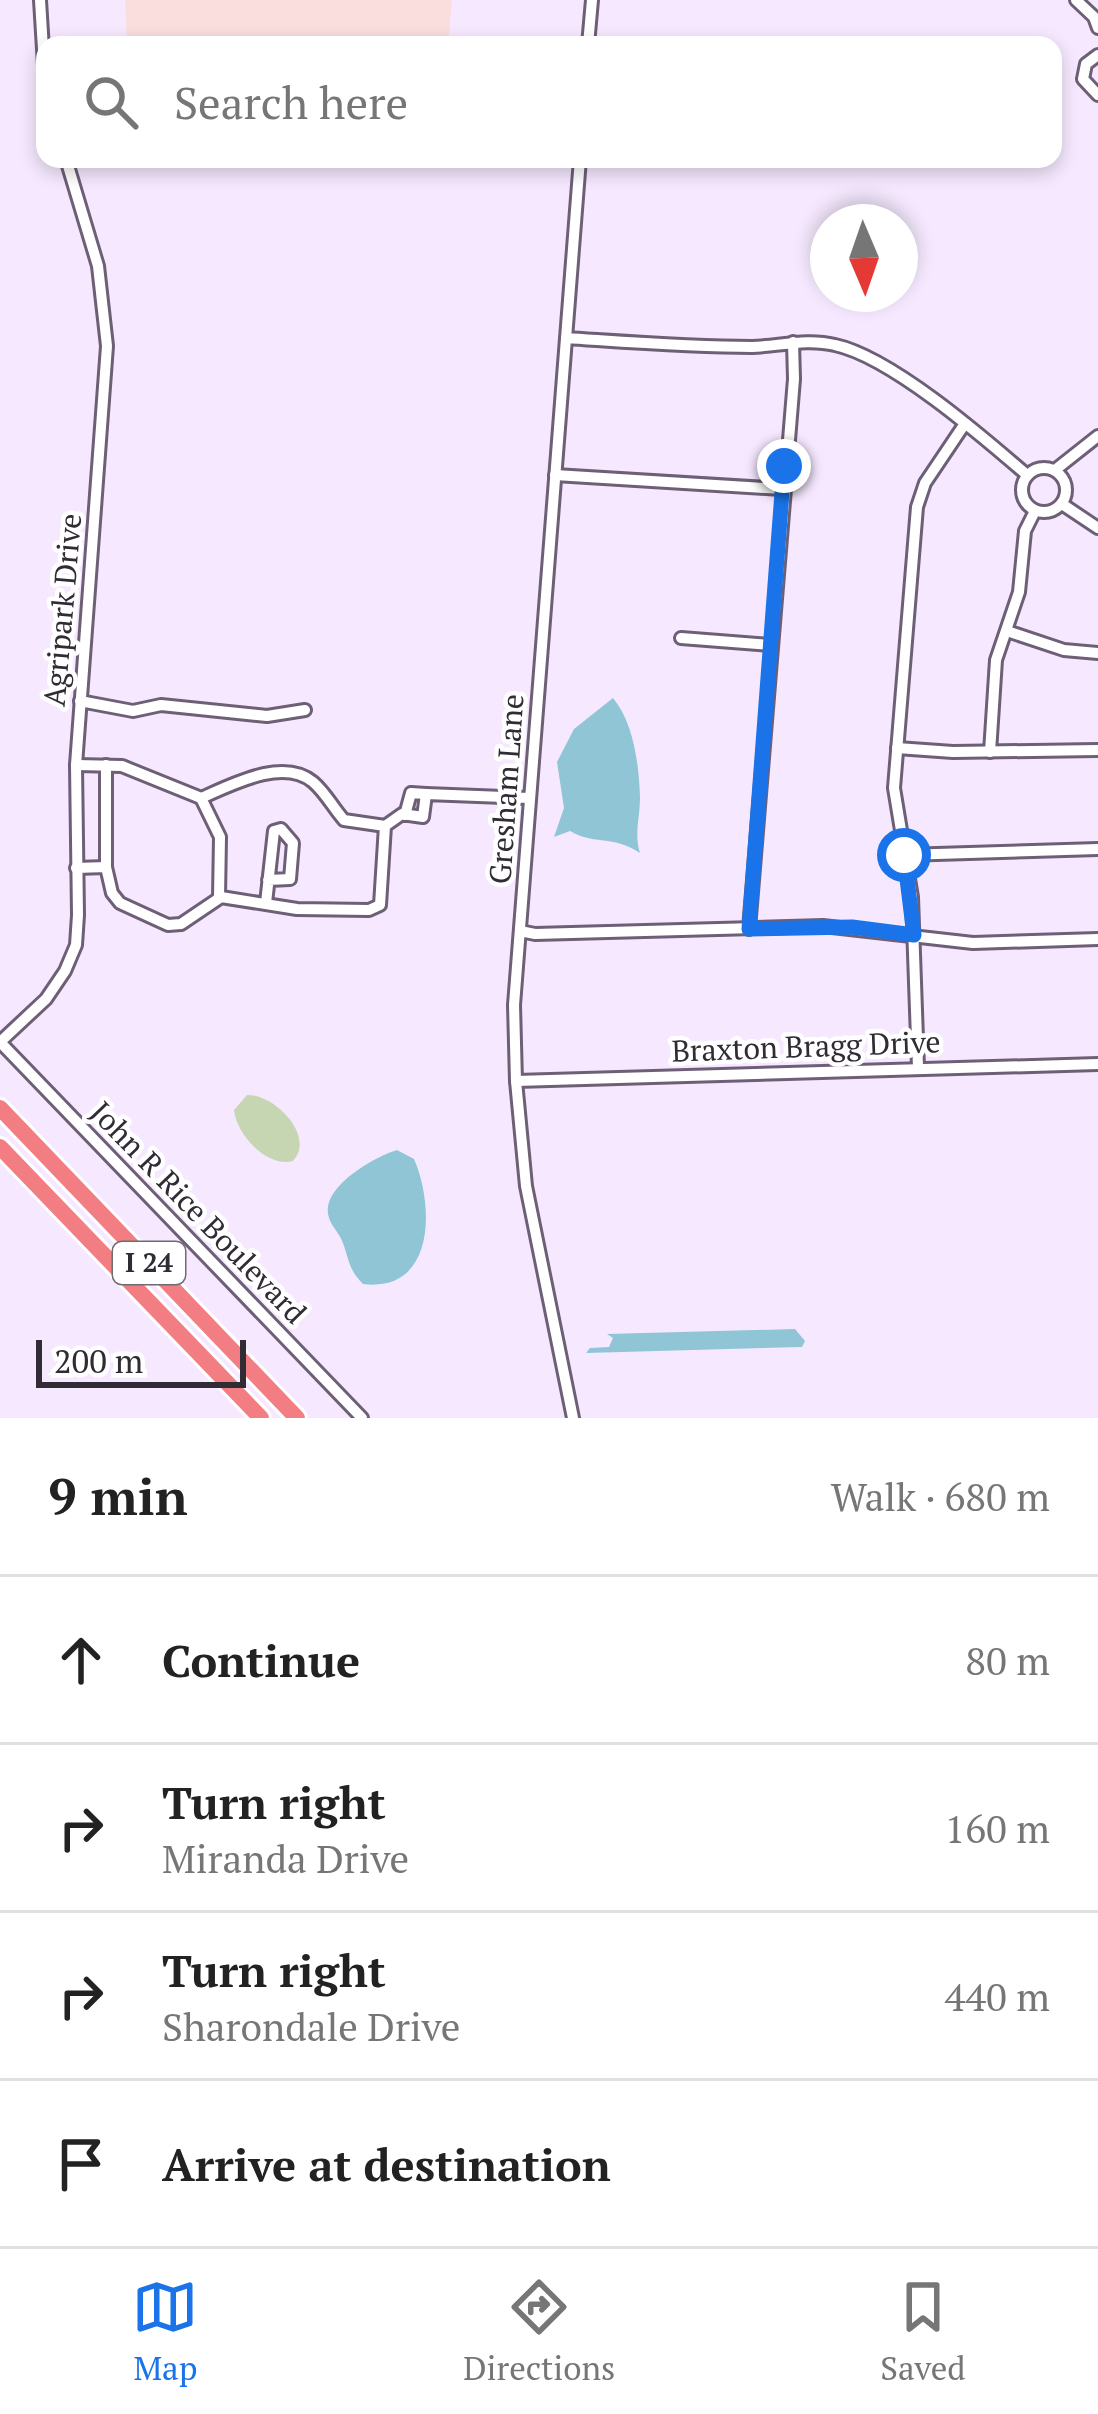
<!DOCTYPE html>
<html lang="en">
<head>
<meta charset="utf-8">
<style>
	body { margin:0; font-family:"PT Serif",serif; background:#f6f6f6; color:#222 }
	.compass { position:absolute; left:810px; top:204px; width:108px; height:108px; border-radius:50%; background:#fff; box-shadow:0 6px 18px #0003; rotate:178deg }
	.scale { position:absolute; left:36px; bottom:30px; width:210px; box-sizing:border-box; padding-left:12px; border:6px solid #302b34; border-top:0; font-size:33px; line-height:42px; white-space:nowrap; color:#302b34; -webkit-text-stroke:9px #fff; paint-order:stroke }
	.stop { position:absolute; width:36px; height:36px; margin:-27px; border:9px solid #1a73e8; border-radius:50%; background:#fff }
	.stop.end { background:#1a73e8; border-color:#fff; box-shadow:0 3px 12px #0008 }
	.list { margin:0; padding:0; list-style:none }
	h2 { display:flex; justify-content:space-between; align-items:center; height:156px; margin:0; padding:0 48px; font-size:51px }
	h2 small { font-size:39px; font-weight:400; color:#767676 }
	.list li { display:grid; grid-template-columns:78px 1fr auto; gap:36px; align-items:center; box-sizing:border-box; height:168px; padding:0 48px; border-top:3px solid #e0e0e0 }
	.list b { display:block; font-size:45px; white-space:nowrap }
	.list p { margin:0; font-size:39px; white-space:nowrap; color:#767676 }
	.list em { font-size:39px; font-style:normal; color:#767676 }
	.icon { flex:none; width:66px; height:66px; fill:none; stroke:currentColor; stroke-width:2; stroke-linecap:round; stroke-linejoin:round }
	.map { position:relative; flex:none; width:1098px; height:1418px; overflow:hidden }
	.search { position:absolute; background:#fff; box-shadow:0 6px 18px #0003; left:36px; right:36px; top:36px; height:132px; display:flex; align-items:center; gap:30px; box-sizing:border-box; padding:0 42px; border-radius:24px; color:#767676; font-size:45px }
	.sheet { height:828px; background:#fff }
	nav { display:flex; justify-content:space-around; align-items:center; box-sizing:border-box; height:168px; border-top:3px solid #e0e0e0; background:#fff; font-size:33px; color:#767676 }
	nav a { display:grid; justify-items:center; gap:6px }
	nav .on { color:#1a73e8 }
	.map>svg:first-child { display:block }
</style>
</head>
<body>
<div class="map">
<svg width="1098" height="1418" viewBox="0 0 1098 1418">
	<rect width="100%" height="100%" fill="#f6e9ff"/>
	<!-- commercial -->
	<path fill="#f9dedd" d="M125,0H452L448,45H127Z"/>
	<!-- green -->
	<path fill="#c7d6b2" d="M247,1095C274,1094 316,1136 293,1161C267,1168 236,1134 234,1110Z"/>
	<!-- water -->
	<g fill="#90c5d6">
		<path d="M613,698C634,723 639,766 640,797C640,819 634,833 640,853C611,834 596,846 570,831L554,837L564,808L557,762L574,729Z"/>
		<path d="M397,1150L414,1159C434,1204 436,1293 363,1284C349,1270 349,1260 343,1243C340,1234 332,1227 329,1218C319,1188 374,1157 397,1150Z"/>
		<path d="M795,1329L805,1341L802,1347L586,1353L590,1348L609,1347L613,1338L607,1334Z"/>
	</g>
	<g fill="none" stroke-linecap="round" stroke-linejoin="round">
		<defs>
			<g id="minor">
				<path d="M40,0L45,82"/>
				<path d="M1076,0L1094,17L1098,28"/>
				<path d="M588,45L592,0"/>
				<path d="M1098,55L1086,64L1083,79L1098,95"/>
				<path d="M566,338C628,342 690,347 752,347C780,346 807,338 835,345C891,357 983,437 1027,475"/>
				<circle cx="1044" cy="490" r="22"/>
				<path d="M1055,470L1098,436"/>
				<path d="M555,475L782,489"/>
				<path d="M1062,504L1098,528"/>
				<path d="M1007,631L1064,650L1098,653"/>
				<path d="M681,638L770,645"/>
				<path d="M80,701L133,711L161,705L267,716L305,710"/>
				<path d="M897,748L953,752L1098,750"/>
				<path d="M990,752L996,660L1019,592L1025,531L1035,511"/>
				<path d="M76,765L122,766L201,798C231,785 283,757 313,782C326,793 333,808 344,820L385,826"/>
				<path d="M106,765V867"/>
				<path d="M201,798L220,837L219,897"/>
				<path d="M405,815L411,793L426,794"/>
				<path d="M904,855L1098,849"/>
				<path d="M76,868L106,867L112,893L120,903L168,925L181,924L221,897L297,909L369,910L380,905L385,826L402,814L423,817L426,794L530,798"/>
				<path d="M266,903L274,831L281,829L293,843L290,879L268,880"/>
				<path d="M749,929L794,379L793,342"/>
				<path d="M520,931L535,934L823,926L973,943L1098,939"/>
				<path d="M0,1042L46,999L65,971L76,945L78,915L76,765L107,346L98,266L66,159"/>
				<path d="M0,1042L362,1418"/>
				<path d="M918,1067L912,897L894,788L917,507L925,483L964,425"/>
				<path d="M516,1081L1098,1064"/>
				<path d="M573,1418L526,1186L516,1081L514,1005L580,159"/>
			</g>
			<g id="highway">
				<path d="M0,1108L297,1418"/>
				<path d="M0,1147L261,1418"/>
			</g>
		</defs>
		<!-- minor casing -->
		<use href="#minor" stroke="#6d5f76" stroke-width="16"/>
		<!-- highway casing -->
		<use href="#highway" stroke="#fff" stroke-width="22"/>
		<!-- minor -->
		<use href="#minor" stroke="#fff" stroke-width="10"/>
		<!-- highway -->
		<use href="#highway" stroke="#f27e83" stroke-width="16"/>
	</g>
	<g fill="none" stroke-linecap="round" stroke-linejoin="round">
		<!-- route -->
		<path stroke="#1a73e8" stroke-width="15" d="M784,466L749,929L852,927L914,935L904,855"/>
	</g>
	<g text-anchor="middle" stroke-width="9" stroke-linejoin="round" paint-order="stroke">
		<!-- shield labels -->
		<rect fill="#fff" stroke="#6e6b71" stroke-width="3" x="113" y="1242" width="72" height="42" rx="9"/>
		<g font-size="27" font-weight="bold" fill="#302b34">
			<text x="149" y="1272">I 24</text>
		</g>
		<!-- street labels -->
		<g font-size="30" fill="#302b34" stroke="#fff">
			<text transform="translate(63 610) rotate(-85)" y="10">Agripark Drive</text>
			<text transform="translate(507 789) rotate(-86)" y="10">Gresham Lane</text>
			<text transform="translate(806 1047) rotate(-2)" y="10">Braxton Bragg Drive</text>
			<text transform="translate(198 1213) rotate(46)" y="10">John R Rice Boulevard</text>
		</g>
	</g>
</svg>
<svg class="compass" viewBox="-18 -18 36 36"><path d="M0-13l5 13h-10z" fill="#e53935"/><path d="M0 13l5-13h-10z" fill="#767676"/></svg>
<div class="scale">200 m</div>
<div class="stop" style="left:904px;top:855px"></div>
<div class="stop end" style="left:784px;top:466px"></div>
<div class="search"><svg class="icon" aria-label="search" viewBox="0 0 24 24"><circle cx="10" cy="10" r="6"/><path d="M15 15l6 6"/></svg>Search here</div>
</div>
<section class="sheet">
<h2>9 min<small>Walk · 680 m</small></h2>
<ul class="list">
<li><svg class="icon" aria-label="ahead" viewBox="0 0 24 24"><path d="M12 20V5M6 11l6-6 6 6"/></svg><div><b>Continue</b></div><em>80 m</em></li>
<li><svg class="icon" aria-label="right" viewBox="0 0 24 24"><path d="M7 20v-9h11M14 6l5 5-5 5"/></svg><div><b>Turn right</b><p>Miranda Drive</p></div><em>160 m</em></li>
<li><svg class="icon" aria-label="right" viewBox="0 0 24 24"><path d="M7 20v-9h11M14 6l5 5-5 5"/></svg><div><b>Turn right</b><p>Sharondale Drive</p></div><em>440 m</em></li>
<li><svg class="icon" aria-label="arrive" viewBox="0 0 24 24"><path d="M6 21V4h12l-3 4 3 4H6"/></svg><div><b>Arrive at destination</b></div></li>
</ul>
</section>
<nav>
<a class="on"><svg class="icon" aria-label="map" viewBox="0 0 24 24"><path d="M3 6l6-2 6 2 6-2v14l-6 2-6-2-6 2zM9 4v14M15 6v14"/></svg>Map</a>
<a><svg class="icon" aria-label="directions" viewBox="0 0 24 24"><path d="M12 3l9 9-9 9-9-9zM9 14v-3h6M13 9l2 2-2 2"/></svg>Directions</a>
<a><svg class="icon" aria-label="saved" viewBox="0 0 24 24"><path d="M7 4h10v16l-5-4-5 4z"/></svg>Saved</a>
</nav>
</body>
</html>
